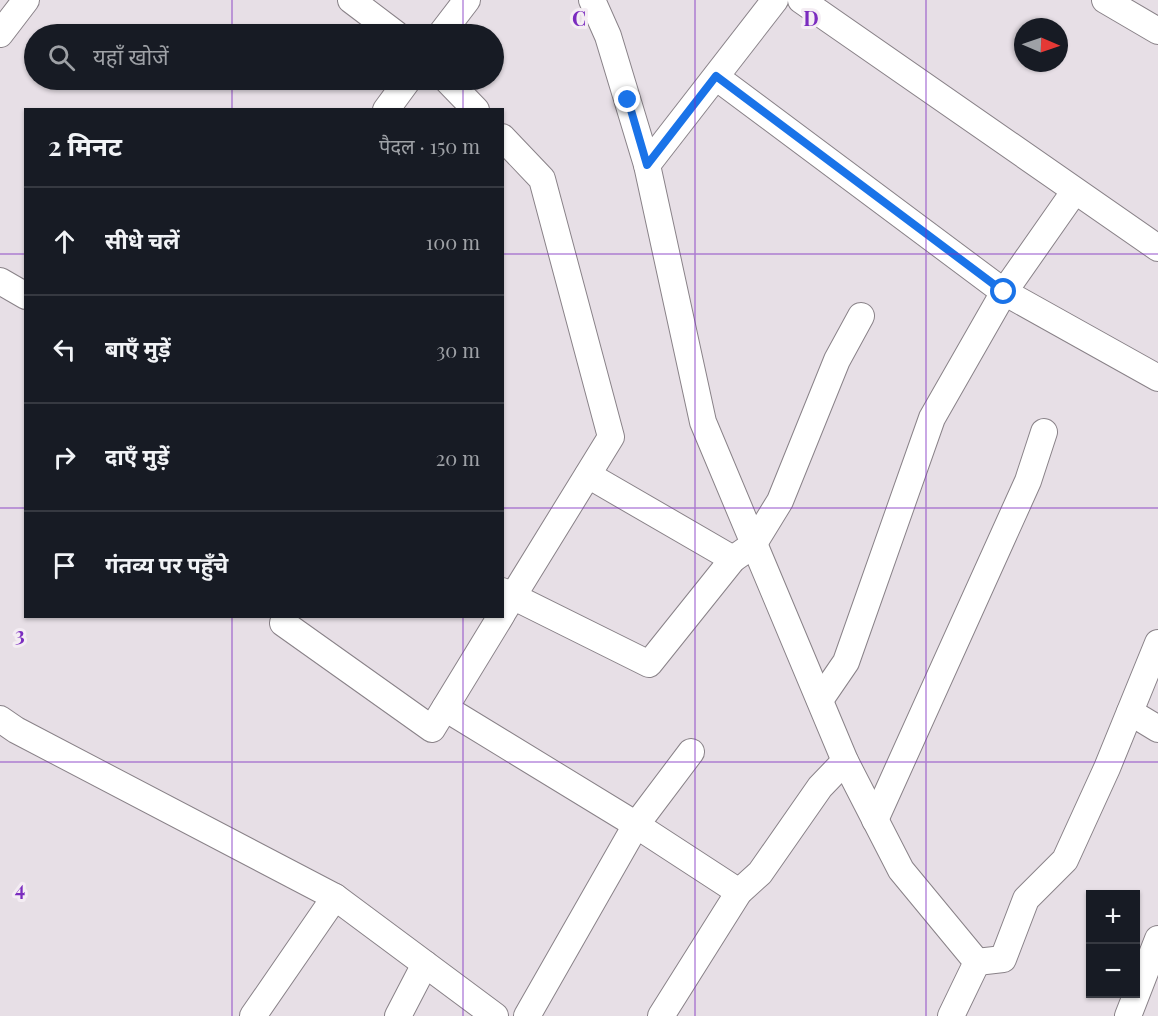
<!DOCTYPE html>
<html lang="hi">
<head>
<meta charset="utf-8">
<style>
	body { margin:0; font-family:"Playfair Display","Noto Sans Devanagari",serif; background:#20242c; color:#f1f3f6 }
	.controls { position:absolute; right:18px; bottom:18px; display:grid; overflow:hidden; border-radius:0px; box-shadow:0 2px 4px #0004 }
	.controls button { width:54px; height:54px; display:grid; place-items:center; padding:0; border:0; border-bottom:2px solid #363941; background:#171b24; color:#f1f3f6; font:30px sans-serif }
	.compass { position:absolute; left:1014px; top:18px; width:54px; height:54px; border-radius:50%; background:#171b24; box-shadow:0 2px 4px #0004; rotate:92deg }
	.stop { position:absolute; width:18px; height:18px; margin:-14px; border:4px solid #1a73e8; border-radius:50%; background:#fff }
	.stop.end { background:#1a73e8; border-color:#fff; box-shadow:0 2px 6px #0008 }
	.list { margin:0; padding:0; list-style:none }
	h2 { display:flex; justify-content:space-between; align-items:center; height:78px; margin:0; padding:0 24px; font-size:26px }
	h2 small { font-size:20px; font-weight:400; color:#9ea1a6 }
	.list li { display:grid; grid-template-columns:39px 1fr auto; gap:18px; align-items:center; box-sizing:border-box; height:108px; padding:0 24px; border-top:2px solid #363941 }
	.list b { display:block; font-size:22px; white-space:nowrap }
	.list em { font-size:20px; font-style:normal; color:#9ea1a6 }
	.icon { flex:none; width:33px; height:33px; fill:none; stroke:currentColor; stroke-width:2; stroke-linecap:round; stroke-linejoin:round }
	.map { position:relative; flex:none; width:1158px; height:1016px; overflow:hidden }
	.search { position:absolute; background:#171b24; box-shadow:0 2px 4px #0004; left:24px; top:24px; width:480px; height:66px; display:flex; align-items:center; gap:15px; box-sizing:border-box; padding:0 21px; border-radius:33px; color:#9ea1a6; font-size:22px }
	.panel { position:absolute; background:#171b24; box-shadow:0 2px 4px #0004; left:24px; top:108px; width:480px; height:510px; border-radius:0px }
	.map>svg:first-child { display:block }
</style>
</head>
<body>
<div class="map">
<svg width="1158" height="1016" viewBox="0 0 1158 1016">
	<rect width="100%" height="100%" fill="#e7dfe6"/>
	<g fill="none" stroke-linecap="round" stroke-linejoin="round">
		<defs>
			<g id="street">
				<path d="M351,0L396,34"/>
				<path d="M592,0L608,36L647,165L703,422L845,761L901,870L977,962L951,1016"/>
				<path d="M801,0L1158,248"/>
				<path d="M1105,0L1158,31"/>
				<path d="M0,34L26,0"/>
				<path d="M441,34L467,0"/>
				<path d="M716,77L1004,292L1158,378"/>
				<path d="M447,80L476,110"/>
				<path d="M386,110L408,80"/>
				<path d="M502,137L542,179L611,437L502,614"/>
				<path d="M647,165L775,0"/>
				<path d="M0,281L26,296"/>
				<path d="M588,475L733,559"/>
				<path d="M502,591L649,664L733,559L753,545L780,501L837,360L861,316"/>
				<path d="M283,623L432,729L501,616"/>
				<path d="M820,700L846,662L932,418L1004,292L1074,192"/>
				<path d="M445,708L630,821L739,892"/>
				<path d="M1130,712L1158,729"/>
				<path d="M0,719L16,730L335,897L495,1016"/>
				<path d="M875,820L1028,481L1044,432"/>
				<path d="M977,962L1003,959L1026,899L1065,860L1107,768L1158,643"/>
				<path d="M253,1016L335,897"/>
				<path d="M398,1016L425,964"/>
				<path d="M527,1016L636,825L691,752"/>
				<path d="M661,1016L739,892L760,873L820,787L845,761"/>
				<path d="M1128,1016L1158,939"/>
			</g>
		</defs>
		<!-- street casing -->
		<use href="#street" stroke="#898288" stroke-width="28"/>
		<!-- street -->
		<use href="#street" stroke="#fff" stroke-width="26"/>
	</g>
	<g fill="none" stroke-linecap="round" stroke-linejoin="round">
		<!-- route -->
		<path stroke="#1a73e8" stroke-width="8" d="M628,100L647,165L716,76L1004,292"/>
	</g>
	<!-- grid -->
	<path fill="none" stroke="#7b2cbf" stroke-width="1.5" stroke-opacity="0.55" d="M232,0V34M463,0V34M695,0V1016M926,0V1016M232,80V110M463,80V110M0,254H26M502,254H1158M0,508H26M502,508H1158M232,616V1016M463,616V1016M0,762H1158"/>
	<g font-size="20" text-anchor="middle" font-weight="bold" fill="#7b2cbf" stroke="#f4edf3" stroke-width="6" stroke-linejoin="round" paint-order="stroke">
		<text x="579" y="26">C</text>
		<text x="811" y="26">D</text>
		<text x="20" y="642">3</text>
		<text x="20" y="896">4</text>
	</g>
</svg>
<div class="controls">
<button>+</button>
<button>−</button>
</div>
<svg class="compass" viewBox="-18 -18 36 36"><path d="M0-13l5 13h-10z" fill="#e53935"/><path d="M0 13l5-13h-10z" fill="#9ea1a6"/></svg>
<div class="stop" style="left:1004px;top:292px"></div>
<div class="stop end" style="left:628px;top:100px"></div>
<div class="search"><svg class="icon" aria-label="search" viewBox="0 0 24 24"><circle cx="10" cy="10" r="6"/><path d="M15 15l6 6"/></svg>यहाँ खोजें</div>
<section class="panel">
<h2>2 मिनट<small>पैदल · 150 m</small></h2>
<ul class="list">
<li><svg class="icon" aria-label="ahead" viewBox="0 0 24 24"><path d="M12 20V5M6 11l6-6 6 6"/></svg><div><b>सीधे चलें</b></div><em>100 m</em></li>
<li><svg class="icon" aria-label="left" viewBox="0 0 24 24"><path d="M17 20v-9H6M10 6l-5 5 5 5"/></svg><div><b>बाएँ मुड़ें</b></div><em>30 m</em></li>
<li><svg class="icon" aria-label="right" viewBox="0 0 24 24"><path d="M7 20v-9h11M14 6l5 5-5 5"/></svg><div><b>दाएँ मुड़ें</b></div><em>20 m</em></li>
<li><svg class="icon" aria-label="arrive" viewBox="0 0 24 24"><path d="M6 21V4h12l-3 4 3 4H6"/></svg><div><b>गंतव्य पर पहुँचे</b></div></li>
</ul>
</section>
</div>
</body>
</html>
